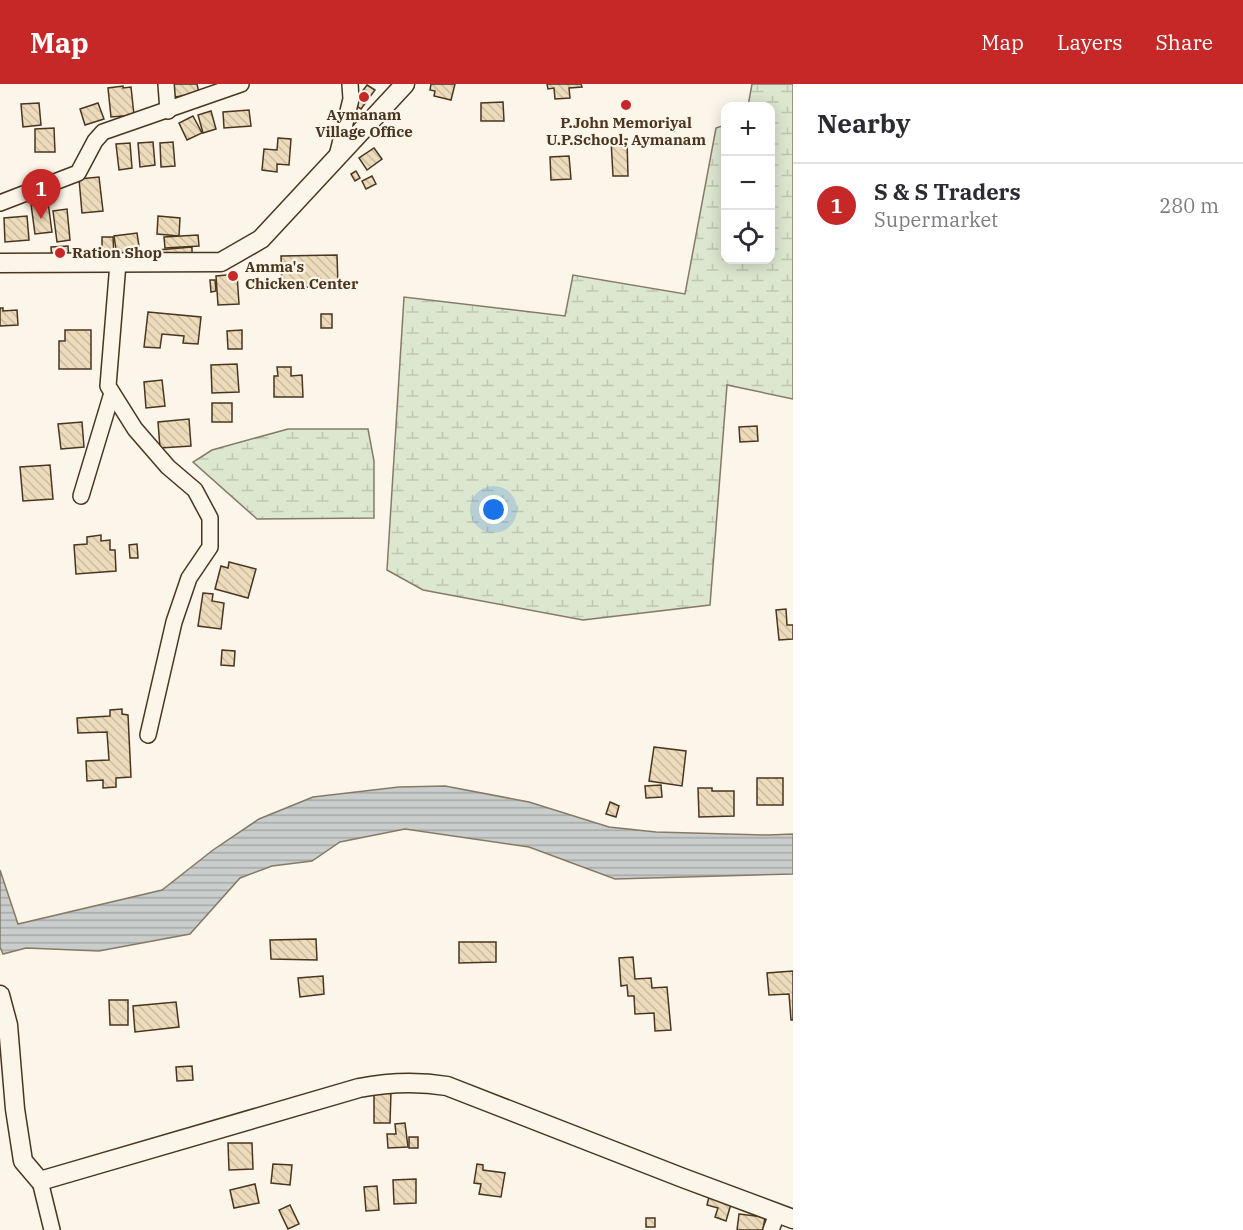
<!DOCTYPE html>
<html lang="en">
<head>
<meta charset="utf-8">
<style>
	body { margin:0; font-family:"IBM Plex Serif",serif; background:#f7f7f7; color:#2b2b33 }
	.controls { position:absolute; right:18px; top:18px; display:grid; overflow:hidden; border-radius:12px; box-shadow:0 3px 15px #0003 }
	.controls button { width:54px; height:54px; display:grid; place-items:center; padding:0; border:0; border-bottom:2px solid #e1e1e2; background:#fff; color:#2b2b33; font:30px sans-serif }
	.you { position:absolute; left:494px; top:426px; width:21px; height:21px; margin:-15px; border:4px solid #fff; border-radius:50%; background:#1a73e8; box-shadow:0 0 0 9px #1a73e833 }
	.badge { display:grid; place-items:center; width:39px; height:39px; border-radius:50%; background:#c62828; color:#fff; font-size:20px; font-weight:700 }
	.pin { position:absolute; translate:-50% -50px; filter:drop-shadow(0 2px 3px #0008) }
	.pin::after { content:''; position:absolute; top:32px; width:21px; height:18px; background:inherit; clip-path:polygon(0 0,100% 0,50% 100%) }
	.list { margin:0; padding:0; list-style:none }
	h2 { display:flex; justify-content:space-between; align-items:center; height:78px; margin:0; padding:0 24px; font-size:26px }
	h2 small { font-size:20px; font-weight:400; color:#7c7c81 }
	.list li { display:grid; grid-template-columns:39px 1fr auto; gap:18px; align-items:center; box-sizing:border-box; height:84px; padding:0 24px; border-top:2px solid #e1e1e2 }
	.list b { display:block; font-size:22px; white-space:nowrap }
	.list p { margin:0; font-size:20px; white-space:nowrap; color:#7c7c81 }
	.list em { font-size:20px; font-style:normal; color:#7c7c81 }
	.icon { flex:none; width:33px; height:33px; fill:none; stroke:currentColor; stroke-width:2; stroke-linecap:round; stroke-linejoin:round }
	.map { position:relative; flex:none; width:793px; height:1146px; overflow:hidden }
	header { display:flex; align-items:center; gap:36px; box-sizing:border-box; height:84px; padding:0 30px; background:#c62828; color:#fff }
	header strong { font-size:28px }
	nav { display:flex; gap:33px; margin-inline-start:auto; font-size:21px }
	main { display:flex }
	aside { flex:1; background:#fff }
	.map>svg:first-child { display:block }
</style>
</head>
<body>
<header>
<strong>Map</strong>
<nav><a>Map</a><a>Layers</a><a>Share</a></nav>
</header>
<main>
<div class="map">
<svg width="793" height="1146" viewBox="0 0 793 1146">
	<defs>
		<pattern id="wetland-marsh" width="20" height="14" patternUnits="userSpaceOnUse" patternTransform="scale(1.5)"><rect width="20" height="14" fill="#dce7d0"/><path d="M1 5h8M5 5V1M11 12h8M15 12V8" fill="none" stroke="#bec7b2"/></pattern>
		<pattern id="water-rules" width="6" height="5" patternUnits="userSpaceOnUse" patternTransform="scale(1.5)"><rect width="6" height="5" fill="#c9cecd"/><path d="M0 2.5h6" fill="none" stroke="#a5a8a6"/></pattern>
		<pattern id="building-back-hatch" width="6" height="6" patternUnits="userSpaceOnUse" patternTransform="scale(1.5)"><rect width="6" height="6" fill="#ecdcbc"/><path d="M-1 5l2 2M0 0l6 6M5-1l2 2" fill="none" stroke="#ccbda1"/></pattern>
	</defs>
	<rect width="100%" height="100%" fill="#fbf6e9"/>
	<!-- wetland -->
	<g fill="url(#wetland-marsh)" stroke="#887966" stroke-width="1.5">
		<path d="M752,0H793V315L727,301L710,521L583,536L423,506L387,486L404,213L565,232L573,191L685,210L716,44L725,41L726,176H770V22H748Z"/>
		<path d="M288,345H368L374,377V434L257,435L193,378L212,366Z"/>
	</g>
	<!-- water -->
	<path fill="url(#water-rules)" stroke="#887966" stroke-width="1.5" d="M445,702L529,718L609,743L656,748L768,751L793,750V790L615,795L529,763L405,745L340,758L312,777L272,782L240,794L190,850L99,867L26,864L3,870L0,863V786L18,840L162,806L213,766L259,735L313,713L399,703Z"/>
	<!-- building -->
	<g fill="url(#building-back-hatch)" stroke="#4a3520" stroke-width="1.5">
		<path d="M172,0H197L199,9L175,13Z"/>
		<path d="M431,0H455L451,16L434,12L435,7L430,6Z"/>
		<path d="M547,0H581L582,3L569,4L570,14L555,15L554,4L548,5Z"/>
		<path d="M367,1L375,6L361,25L353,20Z"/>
		<path d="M123,2V4L131,3L134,31L111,33L108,4Z"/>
		<path d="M503,18L504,37H481V19Z"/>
		<path d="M39,19L41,41L23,43L21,20Z"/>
		<path d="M98,19L104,35L85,41L80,25Z"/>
		<path d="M249,26L251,42L224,44L223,28Z"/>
		<path d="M211,27L216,45L203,49L198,31Z"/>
		<path d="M193,32L202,49L187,56L179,39Z"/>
		<path d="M54,44L55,68H35V45Z"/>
		<path d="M278,54L291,55L289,81L277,80V88L262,86L264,65L277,66Z"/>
		<path d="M627,55L628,92H613L611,56Z"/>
		<path d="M153,58L155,81L140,83L138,59Z"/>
		<path d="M173,58L175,82L161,83L160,59Z"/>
		<path d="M130,59L132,84L119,86L116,60Z"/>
		<path d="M374,64L382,75L367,86L359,74Z"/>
		<path d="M569,72L571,95L551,96L550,73Z"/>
		<path d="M356,87L360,94L355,97L351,90Z"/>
		<path d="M372,92L376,100L366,105L362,97Z"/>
		<path d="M99,93L103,127L82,129L79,95Z"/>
		<path d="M48,118L52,148L35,150L31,120Z"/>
		<path d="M67,125L70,156L57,158L53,127Z"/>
		<path d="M27,132L29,156L5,158L4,134Z"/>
		<path d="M158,132L180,134L179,152L157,150Z"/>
		<path d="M137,149L140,169L117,172L114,152Z"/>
		<path d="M198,151L199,162L165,164L164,153Z"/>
		<path d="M102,153H113L114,172H102Z"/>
		<path d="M68,162L69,175L52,177L51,163Z"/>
		<path d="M192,163V172L158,175L157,166Z"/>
		<path d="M337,171L338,202L282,204L281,172Z"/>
		<path d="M237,190L239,220L218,221L216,192Z"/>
		<path d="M210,196H215L216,207L211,208Z"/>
		<path d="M0,224H3V227L17,226L18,241L0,242Z"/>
		<path d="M148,228L201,233L198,260L183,259L184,252L162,250L160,264L144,263Z"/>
		<rect x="321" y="230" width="11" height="14"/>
		<path d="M65,246H91V285H59V257H65Z"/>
		<path d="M242,246V265H228L227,247Z"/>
		<path d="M237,280L239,308L212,309L211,281Z"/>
		<path d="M277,283H291V292L302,291L303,313H274V292H278Z"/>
		<path d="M162,296L165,322L146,324L144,298Z"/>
		<rect x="212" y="319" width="20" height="19"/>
		<path d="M189,335L191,362L160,364L158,338Z"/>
		<path d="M82,338L84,363L61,365L58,340Z"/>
		<path d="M757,342L758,357L740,358L739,343Z"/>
		<path d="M50,381L53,415L23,417L20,383Z"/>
		<path d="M101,451V457L110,456V466H115L116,487L76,490L74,461L87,460V453Z"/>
		<path d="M137,460L138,474H130L129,461Z"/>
		<path d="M229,478L256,485L248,514L215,505L221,482L228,484Z"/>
		<path d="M203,509L213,510L212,517L224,519L221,545L198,542Z"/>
		<path d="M786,525L787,541H793V555L779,556L776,526Z"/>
		<path d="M222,566L235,567L234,582L221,581Z"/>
		<path d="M122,625V630L128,631L131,693L116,694V703L103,704V696L87,697L86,677L109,676L107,648L78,649L77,634L110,632V626Z"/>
		<path d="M654,663L686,667L682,702L649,697Z"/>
		<rect x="757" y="694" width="26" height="27"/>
		<path d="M661,701L662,713L646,714L645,702Z"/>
		<path d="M698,704H712V707H734V732L699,733Z"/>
		<path d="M610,718L619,722L616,733L606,730Z"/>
		<path d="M316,855L317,876L271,875L270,856Z"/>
		<path d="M459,858H496V878L459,879Z"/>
		<path d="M633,873L635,895L651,894L652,904L667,903L671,946L655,947L654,929L635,930L634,912H628L627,901L621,902L619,874Z"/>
		<path d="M793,887V936H791L789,910L769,911L767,889Z"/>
		<path d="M323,892L324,910L300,913L298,894Z"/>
		<path d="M109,916H128V941H110Z"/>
		<path d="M176,918L179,943L135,948L133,922Z"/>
		<path d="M192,982L193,996L177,997L176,983Z"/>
		<path d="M374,1007H391L390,1039H374Z"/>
		<path d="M405,1039L408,1063L388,1064L387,1050H396L395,1040Z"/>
		<rect x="409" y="1053" width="9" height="11"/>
		<path d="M228,1059H252L253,1085L229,1086Z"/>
		<path d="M273,1080L292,1081L290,1101L271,1099Z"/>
		<path d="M477,1080L483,1081V1086L505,1089L501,1113L479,1110L481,1100L474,1099Z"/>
		<path d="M416,1095V1119L394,1120L393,1096Z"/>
		<path d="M255,1100L259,1119L234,1124L230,1106Z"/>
		<path d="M377,1102L379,1126L366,1127L364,1103Z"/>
		<path d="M709,1113L731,1120L726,1137L715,1133L718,1124L707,1121Z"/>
		<path d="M290,1121L299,1140L288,1145L279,1126Z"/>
		<path d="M739,1130L765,1133L763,1146H737Z"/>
		<rect x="646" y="1134" width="9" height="9"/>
	</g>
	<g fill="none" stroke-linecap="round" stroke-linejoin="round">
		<defs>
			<g id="minor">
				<path d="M166,0L168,27"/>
				<path d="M336,76L351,15L350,0"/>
				<path d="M0,119L78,89L95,57L103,48L241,0"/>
				<path d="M118,179L108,302L135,345L168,383L195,406L210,434V463L189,494L174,538L148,651"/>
				<path d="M81,412L112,309"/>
				<path d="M40,1097L52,1146"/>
				<path d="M771,1146L777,1130"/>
			</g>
			<g id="major">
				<path d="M0,179L221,178L261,155L405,0"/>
				<path d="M0,911L8,941L15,1025L23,1077L40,1097L359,1004C390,998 416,997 447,1002L683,1094L793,1135"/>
			</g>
		</defs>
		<!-- minor casing -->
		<use href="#minor" stroke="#4a3520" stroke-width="18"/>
		<!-- major casing -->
		<use href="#major" stroke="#4a3520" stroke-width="21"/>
		<!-- minor -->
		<use href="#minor" stroke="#fbf6e9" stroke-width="15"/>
		<!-- major -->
		<use href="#major" stroke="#fbf6e9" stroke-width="18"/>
	</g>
	<!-- markers -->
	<g fill="#c62828" stroke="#fbf6e9" stroke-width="2">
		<circle cx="364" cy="13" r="6"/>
		<circle cx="626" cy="21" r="6"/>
		<circle cx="60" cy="169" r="6"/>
		<circle cx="233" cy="192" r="6"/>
	</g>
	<g text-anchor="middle" stroke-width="4.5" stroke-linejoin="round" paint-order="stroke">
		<!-- poi labels -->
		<g font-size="15" font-weight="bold" fill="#4a3520" stroke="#fbf6e9">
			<text x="364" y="36">Aymanam<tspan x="364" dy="17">Village Office</tspan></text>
			<text x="626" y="44">P.John Memoriyal<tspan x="626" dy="17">U.P.School, Aymanam</tspan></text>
			<text x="72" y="174" text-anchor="start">Ration Shop</text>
			<text x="245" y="188" text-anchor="start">Amma's<tspan x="245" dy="17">Chicken Center</tspan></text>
		</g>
	</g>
</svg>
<div class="controls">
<button>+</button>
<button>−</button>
<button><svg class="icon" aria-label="locate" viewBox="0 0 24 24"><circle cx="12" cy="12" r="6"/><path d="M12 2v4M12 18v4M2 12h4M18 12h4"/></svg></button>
</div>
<div class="you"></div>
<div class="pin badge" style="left:41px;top:135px">1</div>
</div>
<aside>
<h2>Nearby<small></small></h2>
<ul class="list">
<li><span class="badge">1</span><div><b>S &amp; S Traders</b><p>Supermarket</p></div><em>280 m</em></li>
</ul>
</aside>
</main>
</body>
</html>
